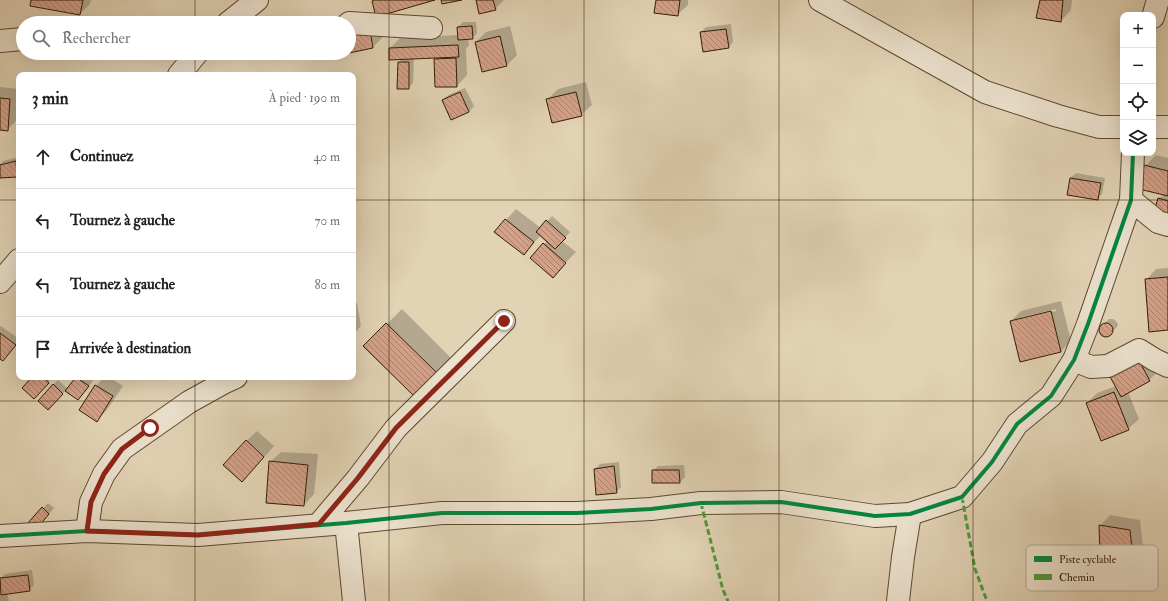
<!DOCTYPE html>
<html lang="fr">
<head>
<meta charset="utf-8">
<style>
	body { margin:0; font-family:"IM FELL Double Pica",serif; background:#f2f2f2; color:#202124 }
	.controls { position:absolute; right:12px; top:12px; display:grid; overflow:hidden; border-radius:8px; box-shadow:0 4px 16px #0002 }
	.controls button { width:36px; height:36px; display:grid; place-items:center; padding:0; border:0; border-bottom:1px solid #e0e0e0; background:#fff; color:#202124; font:20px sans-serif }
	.stop { position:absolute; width:12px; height:12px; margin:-9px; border:3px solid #8f2418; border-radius:50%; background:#fff }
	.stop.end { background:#8f2418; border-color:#fff; box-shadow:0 1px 4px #0008 }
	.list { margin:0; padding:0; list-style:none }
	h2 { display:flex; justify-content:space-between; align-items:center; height:52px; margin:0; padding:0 16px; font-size:17px }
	h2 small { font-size:13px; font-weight:400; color:#757577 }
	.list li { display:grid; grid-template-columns:26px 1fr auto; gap:12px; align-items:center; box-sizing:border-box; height:64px; padding:0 16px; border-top:1px solid #e0e0e0 }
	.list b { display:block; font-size:15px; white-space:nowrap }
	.list em { font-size:13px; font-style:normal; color:#757577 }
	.icon { flex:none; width:22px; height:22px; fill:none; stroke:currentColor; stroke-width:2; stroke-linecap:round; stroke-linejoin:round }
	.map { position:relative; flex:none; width:1168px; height:601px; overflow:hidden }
	.search { position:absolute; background:#fff; box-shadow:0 4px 16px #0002; left:16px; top:16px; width:340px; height:44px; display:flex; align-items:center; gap:10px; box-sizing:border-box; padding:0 14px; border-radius:22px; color:#757577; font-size:15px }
	.panel { position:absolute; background:#fff; box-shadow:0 4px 16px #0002; left:16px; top:72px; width:340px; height:308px; border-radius:8px }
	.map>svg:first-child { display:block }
</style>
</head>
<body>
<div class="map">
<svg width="1168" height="601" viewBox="0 0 1168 601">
	<defs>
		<pattern id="building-back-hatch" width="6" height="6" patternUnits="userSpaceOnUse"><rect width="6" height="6" fill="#d6a189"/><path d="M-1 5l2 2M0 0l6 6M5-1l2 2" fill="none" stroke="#ae836e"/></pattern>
	</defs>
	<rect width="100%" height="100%" fill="#e2d3b5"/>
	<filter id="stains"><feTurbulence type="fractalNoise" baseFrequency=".005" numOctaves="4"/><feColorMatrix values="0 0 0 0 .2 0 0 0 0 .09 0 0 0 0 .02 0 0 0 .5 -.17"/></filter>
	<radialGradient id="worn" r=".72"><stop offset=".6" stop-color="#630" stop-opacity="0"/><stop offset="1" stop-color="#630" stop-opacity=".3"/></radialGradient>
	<!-- shadow -->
	<g fill="#0003" fill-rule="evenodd">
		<path d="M32,0H91L90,4L80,14Z"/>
		<path d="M374,0H432L379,15L383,37L373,47L349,52L377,16Z"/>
		<path d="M477,0H504L495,9Z"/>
		<path d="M657,0H688V5L677,15Z"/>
		<path d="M1041,0H1072L1071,10L1061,21Z"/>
		<path d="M463,22H476L477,33L472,38H468L469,46L466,48L467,75L457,86H436L435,57L414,58L413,83L408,88L399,62L402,59L390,48L400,38L459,35L458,27Z"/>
		<path d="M731,24L733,42L728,48L701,32L706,27Z"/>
		<path d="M510,26L517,55L507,65L483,71L476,42L486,32Z"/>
		<path d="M328,53H342L329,56Z"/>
		<path d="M586,82L592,105L581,115L547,100L558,89Z"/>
		<path d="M0,87L19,89L18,119L7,130L0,129Z"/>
		<path d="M465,88L474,106L469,112L443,100L448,95Z"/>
		<path d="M1156,155L1168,158V215L1159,199L1164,194L1145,166Z"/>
		<path d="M19,157V174L16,176L0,174V164L3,161Z"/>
		<path d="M1076,173L1105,178L1102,194L1097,199L1070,178Z"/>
		<path d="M516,209L541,228L552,216L570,232L562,241L576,252L553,276L532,258L547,241L541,235L524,254L506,220Z"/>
		<path d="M1168,268V329L1146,280L1156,269Z"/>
		<path d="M1061,301L1071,341L1060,352L1011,321L1021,311ZM1056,309V311L1022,319V317Z"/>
		<path d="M357,303L361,326L353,335V304Z"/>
		<path d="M402,309L452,359L415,396L365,346Z"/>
		<path d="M1109,319H1113L1116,321L1118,324L1117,327L1111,333L1108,335L1105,336L1102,334L1100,331L1101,327Z"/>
		<path d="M1,326L19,339V341L3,360L0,358V327Z"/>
		<path d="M1146,345L1160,370L1149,380L1128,392L1139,419L1128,429L1087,403L1097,393L1116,386Z"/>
		<path d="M33,377H53L39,393Z"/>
		<path d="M77,377H88L93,381L78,399L66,390L53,404V385L58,380L68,389Z"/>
		<path d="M104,377H109L123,386L107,410L97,420L96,386Z"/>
		<path d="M257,431L274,446L252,471L246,441Z"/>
		<path d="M281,452L318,454L314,494L304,505L270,462Z"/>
		<path d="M619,462L621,487L616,492L597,494L595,469L600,464Z"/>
		<path d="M684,465L685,477L680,482L653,471L658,466Z"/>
		<path d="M48,503L54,508L40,525L43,508Z"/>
		<path d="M1110,515L1140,520L1143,546L1132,557L1100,526Z"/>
		<path d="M32,570L34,585L29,590L7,593L9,601H0V593H2L1,588L0,589V579L5,574Z"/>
	</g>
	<!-- building -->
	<g fill="url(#building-back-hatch)" stroke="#311d00">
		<path d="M31,0H83L80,15L30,6Z"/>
		<path d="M374,0H435L376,17L372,1Z"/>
		<path d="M441,0H462L442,4Z"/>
		<path d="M476,0H493L496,10L479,14Z"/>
		<path d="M656,0H680L678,16L654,13Z"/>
		<path d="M1040,0H1063L1061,22L1036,18Z"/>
		<path d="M369,25L373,48L349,53V29Z"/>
		<path d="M472,26L473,39L458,40L457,27Z"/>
		<path d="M726,29L729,48L703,52L700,32Z"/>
		<path d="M500,36L507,66L482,72L475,42Z"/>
		<path d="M458,45L459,57L389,60V48Z"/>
		<path d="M456,58L457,87H435L434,59Z"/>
		<path d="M398,62H409V89H397Z"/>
		<path d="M460,92L469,112L451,120L442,100Z"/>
		<path d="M576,92L582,116L552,123L546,99Z"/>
		<path d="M0,98L10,99L8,131L0,130Z"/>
		<path d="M16,161L17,177L0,178V165Z"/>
		<path d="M1144,165L1168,171V196L1139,189Z"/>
		<path d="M1070,178L1101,183L1098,200L1067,195Z"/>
		<path d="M1158,198L1168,201V216L1154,212Z"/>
		<path d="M505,219L534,242L524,255L494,232Z"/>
		<path d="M546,220L566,238L555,249L536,232Z"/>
		<path d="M543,243L566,263L553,278L530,258Z"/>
		<path d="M1168,277V330L1149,332L1145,279Z"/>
		<path d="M1051,311L1061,352L1020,362L1010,321Z"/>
		<path d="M386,323L438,374L415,397L363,346Z"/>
		<circle cx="1106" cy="330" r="7"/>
		<path d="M0,333L16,345L3,361L0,359Z"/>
		<path d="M1136,355L1150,381L1121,397L1107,371Z"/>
		<path d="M32,377H43L49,383L34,399L22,388Z"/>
		<path d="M76,377L89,386L78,400L65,391Z"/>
		<path d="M53,384L63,394L48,410L38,401Z"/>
		<path d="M95,385L113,396L97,422L79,410Z"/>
		<path d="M1114,392L1129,430L1101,441L1086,403Z"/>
		<path d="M246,440L264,457L242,482L223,465Z"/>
		<path d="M269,461L308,465L304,506L266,503Z"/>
		<path d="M614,466L617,493L596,495L594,469Z"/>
		<path d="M652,470H679L680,483H652Z"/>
		<path d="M42,507L49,514L35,531L27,524Z"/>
		<path d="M1099,525L1130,530L1133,558L1100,555Z"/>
		<path d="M28,575L30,591L1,595L0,578Z"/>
	</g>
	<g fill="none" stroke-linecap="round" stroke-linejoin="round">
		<defs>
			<g id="minor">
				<path d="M820,0L985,92L1058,116L1099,127H1123"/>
				<path d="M1153,17L1158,0"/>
				<path d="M228,23L257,0"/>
				<path d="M349,23L431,28"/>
				<path d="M0,41L23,39"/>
				<path d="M179,75L197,53"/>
				<path d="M1153,127H1168"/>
				<path d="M1131,200L1158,222L1168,225"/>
				<path d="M0,282L19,260"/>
				<path d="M1074,360L1091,367L1108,366L1139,350L1155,360L1168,366"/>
				<path d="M346,523L354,601"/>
				<path d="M319,524L358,478L396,428L504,321"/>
				<path d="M87,531L91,502L104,474L122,449L189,402L225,382L236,377"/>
				<path d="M0,536L87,531L198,535L346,523L442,513H577L651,509L701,503L781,502L875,516L910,514L962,497L992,462L1017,424L1051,396L1074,360L1088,324L1131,200L1133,153"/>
				<path d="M898,601L903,557L910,514"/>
			</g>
		</defs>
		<!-- minor casing -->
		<use href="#minor" stroke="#5d4a2d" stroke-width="24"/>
		<!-- minor -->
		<use href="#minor" stroke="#ece2cf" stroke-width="22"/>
		<!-- quiet -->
		<g stroke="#509a39" stroke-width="3" stroke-dasharray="6 3" stroke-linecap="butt">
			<path d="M962,497L975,569L987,601"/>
			<path d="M701,503L723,590L728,601"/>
		</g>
		<defs>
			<path id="cycleway" d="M0,536L87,531L198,535L346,523L442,513H577L651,509L701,503L781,502L875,516L910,514L962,497L992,462L1017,424L1051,396L1074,360L1088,324L1131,200L1133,153"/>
		</defs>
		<!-- cycleway casing -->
		<use href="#cycleway" stroke="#ece2cf" stroke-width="6"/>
		<!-- cycleway -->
		<use href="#cycleway" stroke="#00873e" stroke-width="4"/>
	</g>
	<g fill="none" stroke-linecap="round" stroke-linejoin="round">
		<!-- route -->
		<path stroke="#8f2418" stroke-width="5" d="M150,428L122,449L104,474L91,502L87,531L198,535L319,524L358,478L396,428L504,321"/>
	</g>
	<!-- grid -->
	<path fill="none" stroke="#311d00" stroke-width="1" stroke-opacity="0.55" d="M195,0V23M389,0V601M584,0V601M779,0V601M973,0V601M195,53V75M0,200H19M353,200H1168M195,377V601M0,401H1168"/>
	<!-- legend -->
	<rect x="1026" y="545" width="132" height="46" rx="6" fill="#ece2cf" stroke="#b4a791" stroke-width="1"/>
	<rect x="1034" y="556" width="18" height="6" fill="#00873e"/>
	<rect x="1034" y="574" width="18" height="6" fill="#509a39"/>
	<g font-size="11" fill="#311d00">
		<text x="1059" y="563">Piste cyclable</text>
		<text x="1059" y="581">Chemin</text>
	</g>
	<rect width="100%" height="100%" filter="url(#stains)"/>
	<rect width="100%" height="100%" fill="url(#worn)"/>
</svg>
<div class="controls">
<button>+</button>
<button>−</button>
<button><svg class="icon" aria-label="locate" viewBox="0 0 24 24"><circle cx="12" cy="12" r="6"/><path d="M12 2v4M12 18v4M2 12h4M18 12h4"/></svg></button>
<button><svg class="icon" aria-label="layers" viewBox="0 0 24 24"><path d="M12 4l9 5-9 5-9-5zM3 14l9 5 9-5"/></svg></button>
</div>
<div class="stop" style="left:150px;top:428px"></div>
<div class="stop end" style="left:504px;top:321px"></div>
<div class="search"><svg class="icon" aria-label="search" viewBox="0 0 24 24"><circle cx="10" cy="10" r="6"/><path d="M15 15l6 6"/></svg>Rechercher</div>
<section class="panel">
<h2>3 min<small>À pied · 190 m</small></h2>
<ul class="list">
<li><svg class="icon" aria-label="ahead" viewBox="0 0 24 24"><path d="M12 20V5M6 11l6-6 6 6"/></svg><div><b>Continuez</b></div><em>40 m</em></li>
<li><svg class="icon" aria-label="left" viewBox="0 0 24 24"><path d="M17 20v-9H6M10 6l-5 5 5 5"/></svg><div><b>Tournez à gauche</b></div><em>70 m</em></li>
<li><svg class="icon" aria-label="left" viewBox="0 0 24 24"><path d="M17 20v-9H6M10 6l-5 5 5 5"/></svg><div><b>Tournez à gauche</b></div><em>80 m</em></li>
<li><svg class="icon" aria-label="arrive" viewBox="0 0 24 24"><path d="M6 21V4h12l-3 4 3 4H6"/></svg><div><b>Arrivée à destination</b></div></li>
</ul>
</section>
</div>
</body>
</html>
